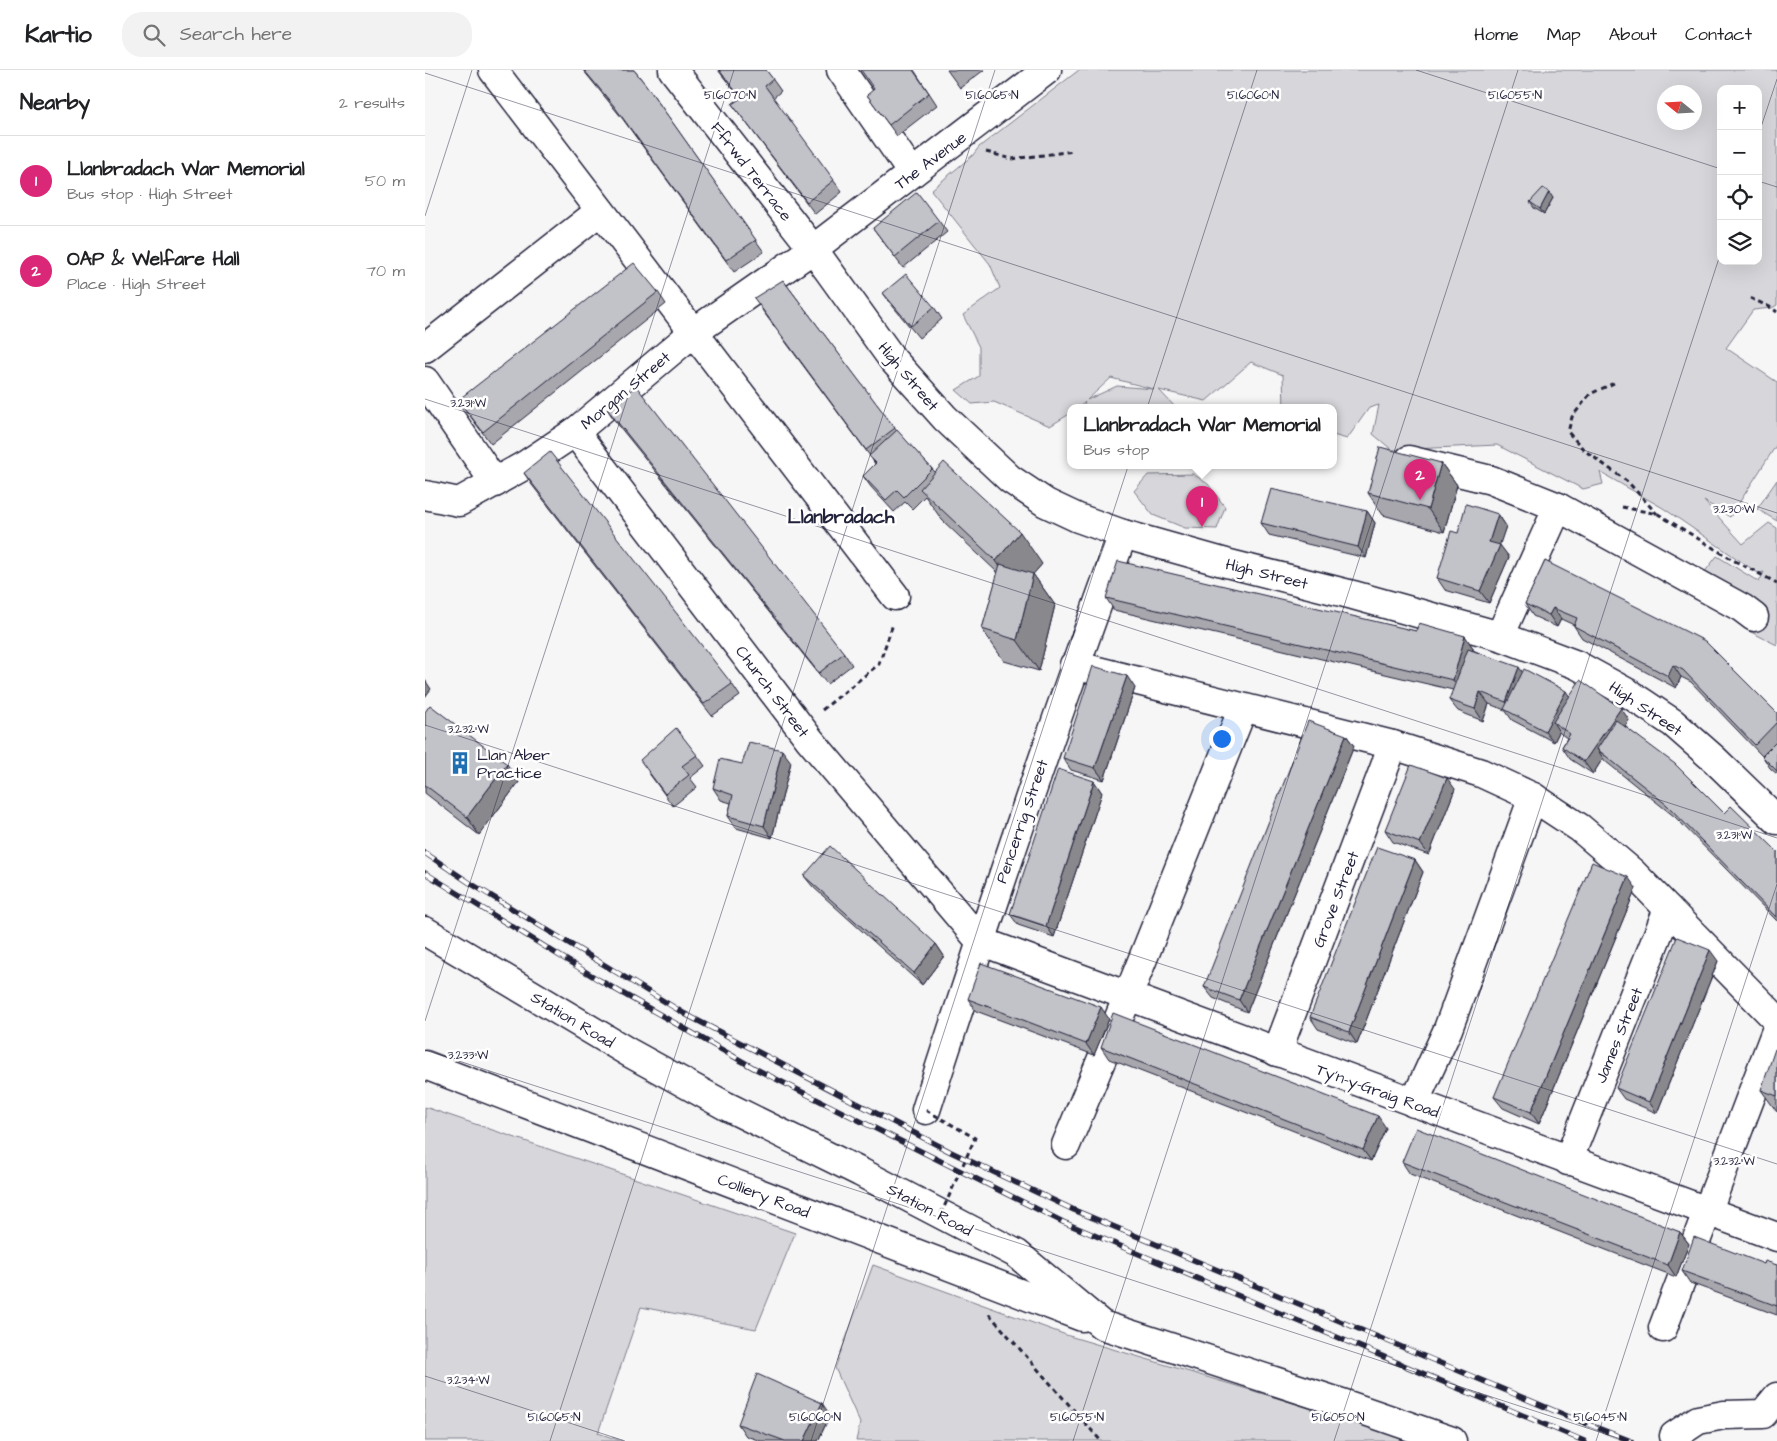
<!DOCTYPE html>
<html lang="en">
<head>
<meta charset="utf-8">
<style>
	body { margin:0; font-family:"Architects Daughter",sans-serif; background:#f2f2f2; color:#202124 }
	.controls { position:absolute; right:15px; top:15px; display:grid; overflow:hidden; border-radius:10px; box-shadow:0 5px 20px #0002 }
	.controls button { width:45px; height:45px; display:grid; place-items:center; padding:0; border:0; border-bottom:1px solid #e0e0e0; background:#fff; color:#202124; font:25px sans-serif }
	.compass { position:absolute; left:1232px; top:15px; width:45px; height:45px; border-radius:50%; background:#fff; box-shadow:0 5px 20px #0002; rotate:288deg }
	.you { position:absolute; left:796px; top:668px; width:18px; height:18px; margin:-12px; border:4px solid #fff; border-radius:50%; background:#1a73e8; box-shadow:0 0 0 8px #1a73e833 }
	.badge { display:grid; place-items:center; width:32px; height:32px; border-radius:50%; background:#db2777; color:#fff; font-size:16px; font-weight:700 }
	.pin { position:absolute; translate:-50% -41px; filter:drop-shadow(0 1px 2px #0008) }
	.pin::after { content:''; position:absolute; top:26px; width:18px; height:15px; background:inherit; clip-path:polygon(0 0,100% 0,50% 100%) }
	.popup { position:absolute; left:642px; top:334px; width:270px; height:65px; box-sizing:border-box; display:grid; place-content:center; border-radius:10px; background:#fff; filter:drop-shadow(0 1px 4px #0005); font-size:16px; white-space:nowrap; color:#757577 }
	.popup b { font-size:19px; color:#202124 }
	.popup::after { content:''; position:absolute; left:50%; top:100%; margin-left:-10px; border:10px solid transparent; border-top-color:#fff }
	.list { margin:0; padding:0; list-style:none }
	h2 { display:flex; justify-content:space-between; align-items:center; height:65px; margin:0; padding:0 20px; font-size:21px }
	h2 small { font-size:16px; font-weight:400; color:#757577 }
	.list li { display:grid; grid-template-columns:32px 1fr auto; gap:15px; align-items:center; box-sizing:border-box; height:90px; padding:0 20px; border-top:1px solid #e0e0e0 }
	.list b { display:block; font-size:19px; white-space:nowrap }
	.list p { margin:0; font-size:16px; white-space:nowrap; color:#757577 }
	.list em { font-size:16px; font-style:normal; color:#757577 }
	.icon { flex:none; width:28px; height:28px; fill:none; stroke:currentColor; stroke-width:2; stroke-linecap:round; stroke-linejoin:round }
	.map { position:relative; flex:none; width:1352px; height:1371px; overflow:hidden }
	header { display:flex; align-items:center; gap:30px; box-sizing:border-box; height:70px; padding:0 25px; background:#fff; border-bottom:1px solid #e0e0e0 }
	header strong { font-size:24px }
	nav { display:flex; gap:28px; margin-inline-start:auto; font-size:18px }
	.search { width:350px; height:45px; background:#f2f2f2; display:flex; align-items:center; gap:12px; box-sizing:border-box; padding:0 18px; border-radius:20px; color:#757577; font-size:19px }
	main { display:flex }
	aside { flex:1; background:#fff }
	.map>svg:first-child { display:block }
</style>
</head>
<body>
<header>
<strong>Kartio</strong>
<div class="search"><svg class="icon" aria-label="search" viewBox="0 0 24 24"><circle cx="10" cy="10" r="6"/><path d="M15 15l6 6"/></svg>Search here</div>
<nav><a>Home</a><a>Map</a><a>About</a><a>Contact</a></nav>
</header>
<main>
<aside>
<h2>Nearby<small>2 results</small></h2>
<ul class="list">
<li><span class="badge">1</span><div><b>Llanbradach War Memorial</b><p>Bus stop · High Street</p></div><em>50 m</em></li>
<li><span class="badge">2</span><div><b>OAP &amp; Welfare Hall</b><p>Place · High Street</p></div><em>70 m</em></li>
</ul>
</aside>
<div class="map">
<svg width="1352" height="1371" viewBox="0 0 1352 1371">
	<rect width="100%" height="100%" fill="#f6f6f7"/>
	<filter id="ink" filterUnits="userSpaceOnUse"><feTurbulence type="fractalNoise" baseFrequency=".02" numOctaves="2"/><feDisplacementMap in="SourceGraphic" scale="10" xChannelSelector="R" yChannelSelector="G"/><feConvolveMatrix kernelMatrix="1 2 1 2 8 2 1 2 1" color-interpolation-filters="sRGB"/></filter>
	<g filter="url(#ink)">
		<!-- green -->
		<g fill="#d7d7db" stroke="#7c7c8b" fill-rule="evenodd">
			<path d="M654,0H1352V235L1347,238L1328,240L1301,278L1352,312V374L1305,447L1279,431L1318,474L1344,453L1352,458V575L1324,561L1302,545L1275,508L1292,486L1334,512L1339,502L1333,503L1238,438L1175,402L1178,414L1158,419L1072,375L967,380L948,364L954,335L944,338L922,369L908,365V338H859L858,305L826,292L781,331L734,320L751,338H658L660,332L653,338H646V343L625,356L569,332L547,334L531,320L554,306V277L538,245L575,218L565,194L506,120L548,85L554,77ZM1296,19H1333V191H1296ZM1240,22H1270V52H1240ZM686,308L728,319H729L692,316L662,330Z"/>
			<path d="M768,404L783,414L800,437L792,459L760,458L728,445L709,421L723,405Z"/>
			<path d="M1352,410V451L1332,439Z"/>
			<path d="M0,1037L370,1163L331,1259L216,1237L173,1363L197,1371H0Z"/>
			<path d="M448,1195L644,1266L909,1345L988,1371H431L435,1353L410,1298Z"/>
		</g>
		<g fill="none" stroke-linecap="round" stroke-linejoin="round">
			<defs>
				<g id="minor">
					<path d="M68,0L470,526"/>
					<path d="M248,0L388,179L468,290L520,348L585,409L621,433L653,448L698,464L801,493L928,525L1075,566L1152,595L1203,623L1248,653L1289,689L1352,750"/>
					<path d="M416,0L487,103"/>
					<path d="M0,278L175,141"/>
					<path d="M0,311L70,413"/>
					<path d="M150,362L385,670L555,871L1352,1167"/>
					<path d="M984,390L1066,410L1133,437"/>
					<path d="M0,425L34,432L102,394L150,362L269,262L388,179L622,0"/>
					<path d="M1075,566L1133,437L1317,538L1329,547"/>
					<path d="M649,595L968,675L1056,703L1108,727L1155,758L1208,803L1352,950"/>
					<path d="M0,861L203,982L301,1036L435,1102L592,1184L677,1255L917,1333L1027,1371"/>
					<path d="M852,982L968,675"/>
					<path d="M0,995L657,1247"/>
					<path d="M989,1033L1023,959L1108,727"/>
					<path d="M501,1040C563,847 628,655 698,464"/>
					<path d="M641,1075L703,926L818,638"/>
					<path d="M1143,1091L1243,839"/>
					<path d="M1238,1258L1352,958"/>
					<path d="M1249,1366L1273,1350L1299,1345L1338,1344L1352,1327"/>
				</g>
			</defs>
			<!-- minor casing -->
			<use href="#minor" stroke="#22223b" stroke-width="31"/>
			<!-- path -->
			<g stroke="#22223b" stroke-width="3" stroke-dasharray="5 4" stroke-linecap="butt">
				<path d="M561,82L587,89L649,81"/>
				<path d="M1325,228L1347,238L1352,242"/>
				<path d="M1189,313L1165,324L1147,347L1143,362L1159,380L1203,412L1232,444"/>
				<path d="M1197,437L1233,444L1308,490L1352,513"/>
				<path d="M397,640L454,594L468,554"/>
				<path d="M564,1244L676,1371"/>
			</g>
			<!-- minor -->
			<use href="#minor" stroke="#fff" stroke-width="28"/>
			<defs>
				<g id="rail">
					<path d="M0,783L45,813L260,944L526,1082L649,1140L1142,1346L1206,1371"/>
					<path d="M0,803L174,910L329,998L638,1152L1159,1371"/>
				</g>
			</defs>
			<!-- rail casing -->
			<use href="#rail" stroke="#22223b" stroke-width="5.5"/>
			<!-- rail -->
			<use href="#rail" stroke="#fff" stroke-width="4" stroke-dasharray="11" stroke-linecap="butt"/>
			<!-- path-bridge -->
			<path stroke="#22223b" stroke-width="3" stroke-dasharray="5 4" stroke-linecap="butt" d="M501,1040L550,1068L516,1144"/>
		</g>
		<!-- wall -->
		<g fill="#a7a7ad" stroke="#22223b">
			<path d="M158,0H209L221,15L339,182L309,202L197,48Z"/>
			<path d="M293,0H341L356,21L348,28L417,122L390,144L307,34L315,28Z"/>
			<path d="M489,0L512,35L472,66L442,25Z"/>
			<path d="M522,0H559L535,18Z"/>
			<path d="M1128,128L1119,144L1109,138L1105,132Z"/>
			<path d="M514,151L522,162L478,198L448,158Z"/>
			<path d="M358,210L471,360L510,402L617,494L608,504L630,535L614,601L579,591L557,559L573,503L517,450L500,426L487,439L480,432L469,442L446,417L438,406L450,394L445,386L337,240Z"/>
			<path d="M233,222L241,234L66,374L33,330Z"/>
			<path d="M458,223L509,237L517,249L494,268L466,234Z"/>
			<path d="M182,339L419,583L427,595L402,614L190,351Z"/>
			<path d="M1016,393L1032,415L1019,462L958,445L943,423Z"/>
			<path d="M99,403L307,614L315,626L287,646L107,415Z"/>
			<path d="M942,441L950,453L941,488L844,465L836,453Z"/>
			<path d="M1073,444L1081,456L1074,475L1084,487L1064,533L1020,520L1012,508L1033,463Z"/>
			<path d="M1120,491L1352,643V704L1345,698L1338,687L1266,612L1256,607L1251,618L1157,568L1149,556V555L1136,549L1132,557L1108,546L1100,534Z"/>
			<path d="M681,528L1040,566L1048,578V580L1097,602L1145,626L1204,650L1200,656L1299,743L1352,781V851L1250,747L1180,691L1178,688L1168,704L1145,689L1137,677L1142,668L1136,664L1134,662L1129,672L1087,650L1080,640L1064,634L1058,651L1033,641L1024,630L1028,620L689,540Z"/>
			<path d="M710,618L679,710L646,700L638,688Z"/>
			<path d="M0,642L94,712L54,765L0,723Z"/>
			<path d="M921,665L929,676L822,942L788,928L779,917Z"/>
			<path d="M272,685L280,696L265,708L272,717L248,736L223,702Z"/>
			<path d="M366,692L347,768L311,758L303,746L306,733L296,730L288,718Z"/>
			<path d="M669,711L677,723L629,867L593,855L585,844Z"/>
			<path d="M1030,719L1004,785L968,772L960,760Z"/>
			<path d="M990,790L998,802L932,974L893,959L885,947Z"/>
			<path d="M379,806L511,874L519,886L497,915L388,817Z"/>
			<path d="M1211,818L1114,1054L1078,1038L1069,1027Z"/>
			<path d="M1293,891L1232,1043L1199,1029L1191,1018Z"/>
			<path d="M543,929L684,949L669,985L551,941Z"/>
			<path d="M676,977L961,1058L946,1091L684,989Z"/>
			<path d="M1352,979V1042L1336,1020Z"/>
			<path d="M977,1092L1255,1162L1264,1174L1251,1207L985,1104Z"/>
			<path d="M1339,1194L1352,1195V1245L1265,1213L1257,1201Z"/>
			<path d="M405,1345L393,1371H336L321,1366L313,1354Z"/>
		</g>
		<!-- shaded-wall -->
		<g fill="#88888d" stroke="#22223b">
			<path d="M1124,122L1128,128L1119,144L1115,139Z"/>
			<path d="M1016,393L1032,415L1019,462L1003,439Z"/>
			<path d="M942,441L950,453L941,488L933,477Z"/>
			<path d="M1073,444L1081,456L1072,483L1064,472Z"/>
			<path d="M595,462L617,494L593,522L571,491Z"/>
			<path d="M1075,475L1084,487L1064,533L1055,521Z"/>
			<path d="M608,504L630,535L614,601L592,570Z"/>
			<path d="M1128,538L1136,549L1132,557L1124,545Z"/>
			<path d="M1040,566L1048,578L1036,621L1028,610Z"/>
			<path d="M1248,595L1256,607L1251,618L1243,606Z"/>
			<path d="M1094,597L1102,609L1089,643L1081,632Z"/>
			<path d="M702,606L710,618L679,710L670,698Z"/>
			<path d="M0,610L6,619L0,627Z"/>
			<path d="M1141,621L1149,633L1128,652L1134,662L1129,672L1120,661Z"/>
			<path d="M1055,622L1064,634L1058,651L1050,639Z"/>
			<path d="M1196,638L1204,650L1180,686L1172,679L1178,688L1168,704L1159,692Z"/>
			<path d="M921,665L929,676L822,942L814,930Z"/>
			<path d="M357,680L366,692L347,768L339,756Z"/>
			<path d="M82,694L94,712L54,765L42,747Z"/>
			<path d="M1022,708L1030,719L1004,785L995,773Z"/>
			<path d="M669,711L677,723L629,867L621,856Z"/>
			<path d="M990,790L998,802L932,974L924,962Z"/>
			<path d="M1203,807L1211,818L1114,1054L1106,1042Z"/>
			<path d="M511,874L519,886L497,915L489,903Z"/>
			<path d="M1285,880L1293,891L1232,1043L1224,1032Z"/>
			<path d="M676,937L684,949L669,985L661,974Z"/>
			<path d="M953,1046L961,1058L946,1091L938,1080Z"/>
			<path d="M1255,1162L1264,1174L1251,1207L1243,1195Z"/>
			<path d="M397,1333L405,1345L393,1371H379Z"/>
		</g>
		<!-- building -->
		<g fill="#c2c2c9" stroke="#22223b">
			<path d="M159,0H209L221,15L331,170L301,190L189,36Z"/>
			<path d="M294,0H341L348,9L340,16L409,110L382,132L307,34L316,28Z"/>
			<path d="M436,0H488L504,23L464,55L442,25L449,19Z"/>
			<path d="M1118,118L1124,122L1115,139L1105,132Z"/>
			<path d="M492,122L514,151L470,187L448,158Z"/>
			<path d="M209,193L233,222L58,362L33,330Z"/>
			<path d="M481,204L509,237L486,256L458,223Z"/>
			<path d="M358,210L470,358L441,380L329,228Z"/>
			<path d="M211,316L419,583L394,603L182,339Z"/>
			<path d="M472,360L507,399L479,427L472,420L461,430L438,406L451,393L444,386Z"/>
			<path d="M955,377L1016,393L1003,439L943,423Z"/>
			<path d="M125,382L307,614L279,634L99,403Z"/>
			<path d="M519,392L595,462L571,491L495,419Z"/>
			<path d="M846,419L942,441L933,477L836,453Z"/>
			<path d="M1041,434L1073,444L1064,472L1075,475L1055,521L1012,508L1026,461L1033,463Z"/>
			<path d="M693,491L991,561L994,553L1040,566L1028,610L681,528Z"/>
			<path d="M1120,491L1280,571L1352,643V652L1330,675L1258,600L1248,595L1243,606L1149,556L1152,548L1128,538L1124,545L1100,534Z"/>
			<path d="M575,494L608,504L592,570L557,559Z"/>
			<path d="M1043,579L1094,597L1081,632L1055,622L1050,639L1024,630Z"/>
			<path d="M668,596L702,606L670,698L638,688Z"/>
			<path d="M1099,599L1141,621L1120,661L1079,639Z"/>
			<path d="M1155,610L1196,638L1159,692L1137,677L1145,664L1128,652Z"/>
			<path d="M5,635L82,694L42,747L0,715V642Z"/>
			<path d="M1191,650L1250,694L1299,743L1306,736L1352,781V848L1242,735L1172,679Z"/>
			<path d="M883,651L921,665L814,930L779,917Z"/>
			<path d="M251,658L272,685L257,696L264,705L240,724L215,690Z"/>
			<path d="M1352,671V701L1337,686Z"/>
			<path d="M324,672L357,680L339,756L303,746L308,725L288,718L295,689L317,694Z"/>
			<path d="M986,695L1022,708L995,773L960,760Z"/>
			<path d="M633,699L669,711L621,856L585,844Z"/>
			<path d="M405,776L511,874L489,903L379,806Z"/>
			<path d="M952,777L990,790L924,962L885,947Z"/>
			<path d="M1167,792L1203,807L1106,1042L1069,1027Z"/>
			<path d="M1252,867L1285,880L1224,1032L1191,1018Z"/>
			<path d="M556,893L676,937L661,974L543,929Z"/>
			<path d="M688,943L953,1046L938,1080L676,977Z"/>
			<path d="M1350,979H1352V1026L1336,1020Z"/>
			<path d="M991,1058L1255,1162L1243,1195L977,1092Z"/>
			<path d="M1269,1167L1339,1194L1340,1191L1352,1195V1236L1257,1201Z"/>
			<path d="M332,1304L397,1333L379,1371H360L313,1354Z"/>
		</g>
	</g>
	<!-- ticks -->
	<path fill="none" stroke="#22223b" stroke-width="1" stroke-opacity="0.45" d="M991,0L1296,99M0,3L1352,443M1333,66L1352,9M1333,111L1352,117M0,146L47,0M0,329L1352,768M0,655L1352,1094M0,951L309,0M0,980L1202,1371M0,1306L200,1371M125,1371L570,0M386,1371L832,0M648,1371L1093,0M909,1371L1296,182M1171,1371L1352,814"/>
	<!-- icons -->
	<defs>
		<symbol id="building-bare" viewBox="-9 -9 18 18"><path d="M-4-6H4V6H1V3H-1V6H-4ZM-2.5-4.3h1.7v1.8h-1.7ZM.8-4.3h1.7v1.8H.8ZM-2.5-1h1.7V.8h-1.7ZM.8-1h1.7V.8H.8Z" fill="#1f6fb2" stroke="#fff" stroke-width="2.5" paint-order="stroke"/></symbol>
	</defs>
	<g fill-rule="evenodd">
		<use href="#building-bare" x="19" y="677" width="32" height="32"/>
	</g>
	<g text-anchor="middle" stroke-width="5" stroke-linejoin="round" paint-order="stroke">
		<!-- street labels -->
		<g font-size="16" fill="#22223b" stroke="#fff">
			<text transform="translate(505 90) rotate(-37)" y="6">The Avenue</text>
			<text transform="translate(327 101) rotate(52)" y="6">Ffrwd Terrace</text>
			<text transform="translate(484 306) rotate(50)" y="6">High Street</text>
			<text transform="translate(200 320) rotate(-40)" y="6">Morgan Street</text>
			<text transform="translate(842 503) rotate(14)" y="6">High Street</text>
			<text transform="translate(348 621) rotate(53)" y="6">Church Street</text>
			<text transform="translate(1221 638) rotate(34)" y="6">High Street</text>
			<text transform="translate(596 751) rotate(-71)" y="6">Pencerrig Street</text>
			<text transform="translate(910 829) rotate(-69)" y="6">Grove Street</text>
			<text transform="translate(148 949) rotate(31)" y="6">Station Road</text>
			<text transform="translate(1193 965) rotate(-68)" y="6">James Street</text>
			<text transform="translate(953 1020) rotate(20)" y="6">Ty'n-y-Graig Road</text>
			<text transform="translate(339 1125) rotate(21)" y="6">Colliery Road</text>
			<text transform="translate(505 1139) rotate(28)" y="6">Station Road</text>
		</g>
		<!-- poi labels -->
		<g font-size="16" fill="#22223b" stroke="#fff" text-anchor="start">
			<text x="52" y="690">Llan Aber<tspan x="52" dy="18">Practice</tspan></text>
		</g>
		<!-- quarter labels -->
		<g font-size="19" font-weight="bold" fill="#22223b" stroke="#fff">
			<text x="416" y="453">Llanbradach</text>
		</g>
	</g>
	<g font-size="12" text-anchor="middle" fill="#22223b" stroke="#fff" stroke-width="5" stroke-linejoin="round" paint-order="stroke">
		<text x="305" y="29">51.6070°N</text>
		<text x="567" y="29">51.6065°N</text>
		<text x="828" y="29">51.6060°N</text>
		<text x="1090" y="29">51.6055°N</text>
		<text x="43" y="337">3.231°W</text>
		<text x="1309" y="443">3.230°W</text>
		<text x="43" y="663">3.232°W</text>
		<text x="1309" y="769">3.231°W</text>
		<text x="43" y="989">3.233°W</text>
		<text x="1309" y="1095">3.232°W</text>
		<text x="43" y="1314">3.234°W</text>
		<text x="129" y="1351">51.6065°N</text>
		<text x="390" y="1351">51.6060°N</text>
		<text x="652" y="1351">51.6055°N</text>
		<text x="913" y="1351">51.6050°N</text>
		<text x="1175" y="1351">51.6045°N</text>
	</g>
</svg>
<div class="controls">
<button>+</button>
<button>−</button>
<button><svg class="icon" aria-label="locate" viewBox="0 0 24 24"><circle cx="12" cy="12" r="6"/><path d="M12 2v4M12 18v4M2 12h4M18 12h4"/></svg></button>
<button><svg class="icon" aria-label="layers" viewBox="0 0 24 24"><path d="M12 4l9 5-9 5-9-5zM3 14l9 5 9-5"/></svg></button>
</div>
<svg class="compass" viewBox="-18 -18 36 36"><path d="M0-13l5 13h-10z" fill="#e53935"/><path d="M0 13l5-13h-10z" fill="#757577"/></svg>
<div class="you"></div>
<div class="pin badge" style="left:777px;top:457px">1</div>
<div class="popup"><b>Llanbradach War Memorial</b>Bus stop</div>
<div class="pin badge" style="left:995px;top:430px">2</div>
</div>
</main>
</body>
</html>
